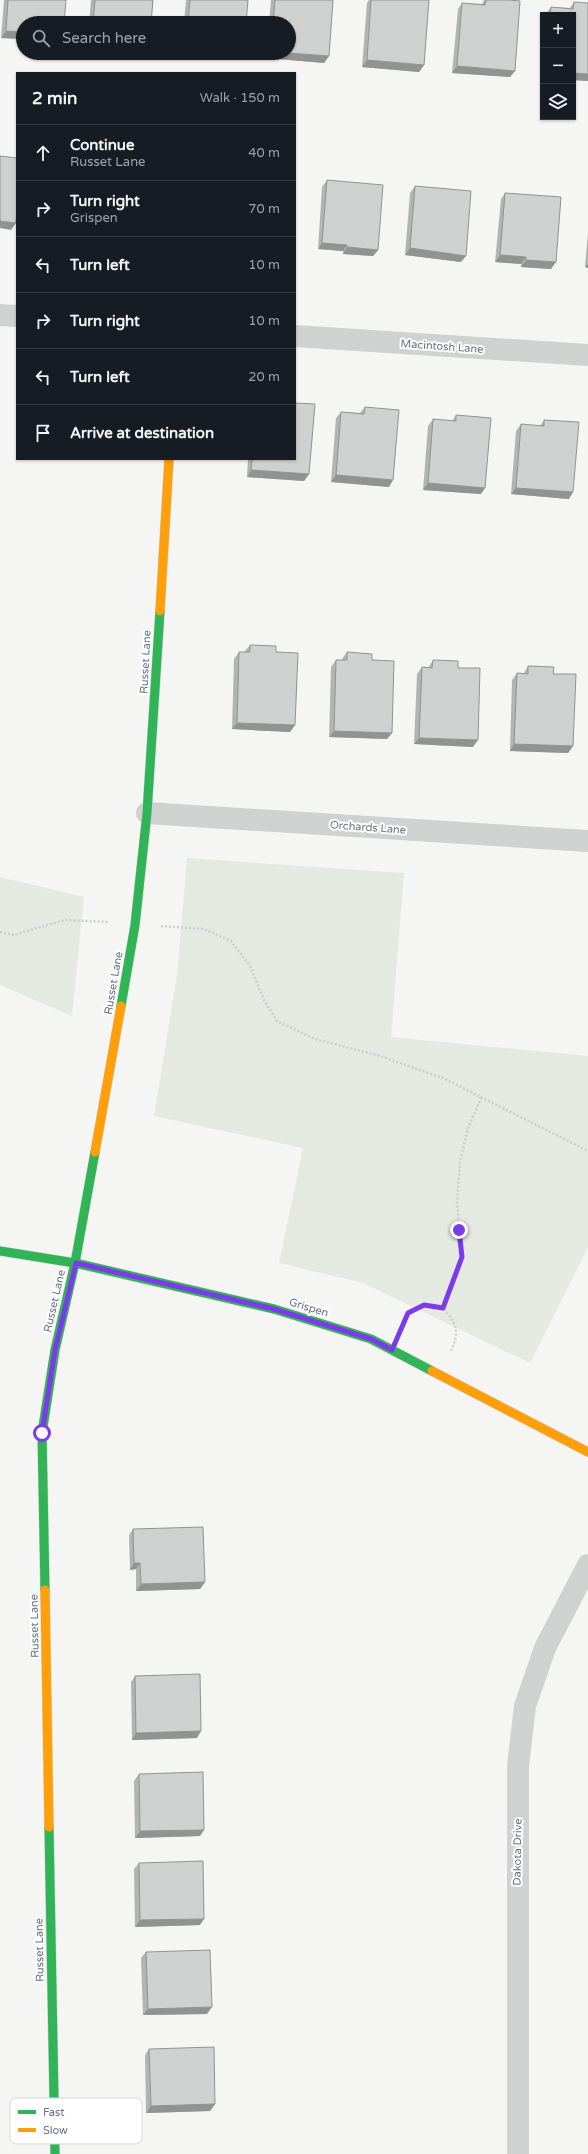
<!DOCTYPE html>
<html lang="en">
<head>
<meta charset="utf-8">
<style>
	body { margin:0; font-family:"Varela Round",sans-serif; background:#20242c; color:#f1f3f6 }
	.controls { position:absolute; right:12px; top:12px; display:grid; overflow:hidden; border-radius:0px; box-shadow:0 1px 3px #0004 }
	.controls button { width:36px; height:36px; display:grid; place-items:center; padding:0; border:0; border-bottom:1px solid #363941; background:#171b24; color:#f1f3f6; font:20px sans-serif }
	.stop { position:absolute; width:12px; height:12px; margin:-9px; border:3px solid #7c3aed; border-radius:50%; background:#fff }
	.stop.end { background:#7c3aed; border-color:#fff; box-shadow:0 1px 4px #0008 }
	.list { margin:0; padding:0; list-style:none }
	h2 { display:flex; justify-content:space-between; align-items:center; height:52px; margin:0; padding:0 16px; font-size:17px }
	h2 small { font-size:13px; font-weight:400; color:#9ea1a6 }
	.list li { display:grid; grid-template-columns:26px 1fr auto; gap:12px; align-items:center; box-sizing:border-box; height:56px; padding:0 16px; border-top:1px solid #363941 }
	.list b { display:block; font-size:15px; white-space:nowrap }
	.list p { margin:0; font-size:13px; white-space:nowrap; color:#9ea1a6 }
	.list em { font-size:13px; font-style:normal; color:#9ea1a6 }
	.icon { flex:none; width:22px; height:22px; fill:none; stroke:currentColor; stroke-width:2; stroke-linecap:round; stroke-linejoin:round }
	.map { position:relative; flex:none; width:588px; height:2154px; overflow:hidden }
	.search { position:absolute; background:#171b24; box-shadow:0 1px 3px #0004; left:16px; top:16px; width:280px; height:44px; display:flex; align-items:center; gap:10px; box-sizing:border-box; padding:0 14px; border-radius:22px; color:#9ea1a6; font-size:15px }
	.panel { position:absolute; background:#171b24; box-shadow:0 1px 3px #0004; left:16px; top:72px; width:280px; height:388px; border-radius:0px }
	.map>svg:first-child { display:block }
</style>
</head>
<body>
<div class="map">
<svg width="588" height="2154" viewBox="0 0 588 2154">
	<rect width="100%" height="100%" fill="#f5f6f4"/>
	<!-- green -->
	<g fill="#e4e9e2">
		<path d="M187,858L404,873L391,1037L588,1056V1247L530,1363L363,1283L279,1263L303,1148L154,1116L177,975Z"/>
		<path d="M0,877L84,897L72,1016L0,985Z"/>
	</g>
	<g fill="none" stroke-linecap="round" stroke-linejoin="round">
		<defs>
			<g id="fast">
				<path d="M121,1006L135,925L147,813L160,611"/>
				<path d="M0,1251L75,1263L274,1309L371,1339L432,1371"/>
				<path d="M45,1590L42,1433L55,1350L75,1263L95,1152"/>
				<path d="M49,1827L55,2154"/>
			</g>
			<g id="slow">
				<path d="M160,611L169,459"/>
				<path d="M95,1152L121,1006"/>
				<path d="M432,1371L588,1452"/>
				<path d="M45,1590L49,1827"/>
			</g>
		</defs>
		<!-- fast casing -->
		<use href="#fast" stroke="#d1d3d3" stroke-width="10"/>
		<!-- slow casing -->
		<use href="#slow" stroke="#d1d3d3" stroke-width="10"/>
		<!-- path -->
		<g stroke="#cccdce" stroke-width="2.5" stroke-dasharray="2 2" stroke-linecap="butt">
			<path d="M161,926L204,929L231,941L250,966L264,1000L277,1021L315,1039L377,1055L443,1078L588,1151"/>
			<path d="M0,932L13,935L65,920L108,922"/>
			<path d="M443,1308L462,1257L457,1203L460,1162L468,1128L482,1096"/>
			<path d="M402,1325L408,1313L425,1305L443,1308C457,1325 460,1330 451,1351"/>
		</g>
		<!-- street -->
		<g stroke="#d0d1d1" stroke-width="22">
			<path d="M0,315L17,316"/>
			<path d="M295,336L588,355"/>
			<path d="M147,813L588,841"/>
			<path d="M518,2154V1766L525,1706L545,1648L588,1565"/>
		</g>
		<!-- fast -->
		<use href="#fast" stroke="#30b455" stroke-width="9"/>
		<!-- slow -->
		<use href="#slow" stroke="#ff9f0a" stroke-width="9"/>
	</g>
	<!-- wall -->
	<g fill="#b2b4b4">
		<path d="M4,0H66L23,23V39L1,38Z"/>
		<path d="M91,0H153L151,23H89Z"/>
		<path d="M186,0H248L246,23H184Z"/>
		<path d="M271,0H333L329,56L324,63L266,58L267,53H289V23H269Z"/>
		<path d="M369,0H429L424,65L419,72L362,67L367,3Z"/>
		<path d="M484,0H509L515,71L510,77L452,73L458,9L462,3L482,4Z"/>
		<path d="M574,2L588,3V81L573,80V15H546V14L551,7L570,8Z"/>
		<path d="M543,55V77H541Z"/>
		<path d="M327,180L378,250L373,256L343,254V251L318,249L322,187Z"/>
		<path d="M415,186L461,262L405,255L410,193Z"/>
		<path d="M505,193L551,269L521,267V264L495,262L501,199Z"/>
		<path d="M588,232V268L585,267Z"/>
		<path d="M365,407L389,487L331,482L336,418L341,412L360,413Z"/>
		<path d="M456,415L481,494L423,490L428,426L433,419L452,421Z"/>
		<path d="M544,420L569,499L511,494L516,431L521,424L540,426Z"/>
		<path d="M248,459H295L309,474L304,481L247,477Z"/>
		<path d="M250,645L276,652L295,725L290,732L232,729L234,659L239,652H245V651Z"/>
		<path d="M347,652L372,660L392,733L387,739L329,737L331,667L336,660H342V659Z"/>
		<path d="M433,660L458,668L473,747L414,744L417,674L422,667L428,668Z"/>
		<path d="M528,666L553,674L573,746L568,753L510,751L512,680L517,673L524,674V673Z"/>
		<path d="M133,1529L205,1582L200,1589L136,1591V1569L130,1570L129,1535Z"/>
		<path d="M135,1676L197,1738L132,1740L131,1682Z"/>
		<path d="M139,1774L200,1836L135,1838L134,1781Z"/>
		<path d="M139,1863L200,1925L135,1927L134,1869Z"/>
		<path d="M146,1952L207,2014L143,2015L141,1958Z"/>
		<path d="M149,2049L215,2104L210,2111L146,2113L145,2055Z"/>
	</g>
	<!-- shaded-wall -->
	<g fill="#919292">
		<path d="M6,31L23,32V39L1,38Z"/>
		<path d="M183,53H233L243,54L239,60L181,56Z"/>
		<path d="M270,53H288L329,56L324,63L266,58Z"/>
		<path d="M367,60L424,65L419,72L362,67Z"/>
		<path d="M457,66L515,71L510,77L452,73Z"/>
		<path d="M573,73L588,74V81L573,80Z"/>
		<path d="M0,221L16,223L11,230L0,228Z"/>
		<path d="M322,243L347,245L343,251L318,249Z"/>
		<path d="M347,247L378,250L373,256L343,254Z"/>
		<path d="M410,248L466,256L461,262L405,255Z"/>
		<path d="M500,255L526,257L521,264L495,262Z"/>
		<path d="M526,260L556,262L551,269L521,267Z"/>
		<path d="M588,264V268L585,267Z"/>
		<path d="M251,470L309,474L304,481L247,477Z"/>
		<path d="M336,475L393,480L389,487L331,482Z"/>
		<path d="M428,483L485,488L481,494L423,490Z"/>
		<path d="M516,488L573,492L569,499L511,494Z"/>
		<path d="M237,723L295,725L290,732L232,729Z"/>
		<path d="M334,731L392,733L387,739L329,737Z"/>
		<path d="M419,738L478,740L473,747L414,744Z"/>
		<path d="M514,744L573,746L568,753L510,751Z"/>
		<path d="M134,1563H140L136,1569L130,1570Z"/>
		<path d="M205,1582L200,1589L136,1591L141,1584Z"/>
		<path d="M201,1731L197,1738L132,1740L136,1733Z"/>
		<path d="M204,1830L200,1836L135,1838L140,1831Z"/>
		<path d="M204,1919L200,1925L135,1927L140,1920Z"/>
		<path d="M212,2007L207,2014L143,2015L148,2009Z"/>
		<path d="M215,2104L210,2111L146,2113L151,2106Z"/>
	</g>
	<!-- building -->
	<g fill="#cfd1d1" stroke="#919292">
		<path d="M8,0H66L64,23H23V32L6,31Z"/>
		<path d="M95,0H153L151,23H93Z"/>
		<path d="M190,0H248L246,23H188Z"/>
		<path d="M275,0H333L329,56L288,53H289V23H273Z"/>
		<path d="M371,0H429L424,65L367,60Z"/>
		<path d="M486,0H509L520,1L515,71L457,66L462,3L485,5Z"/>
		<path d="M574,2L588,3V74L573,73V15H550L551,7L573,9Z"/>
		<path d="M0,156L17,158V210L16,223L0,221Z"/>
		<path d="M327,180L383,185L378,250L347,247V245L322,243Z"/>
		<path d="M415,186L471,191L466,256L410,248Z"/>
		<path d="M505,193L561,197L556,262L526,260V257L500,255Z"/>
		<path d="M295,403L315,404L309,474L251,470L252,459H295Z"/>
		<path d="M365,407L399,410L393,480L336,475L341,412L364,414Z"/>
		<path d="M456,415L491,418L485,488L428,483L433,419L456,421Z"/>
		<path d="M544,420L579,422L573,492L516,488L521,424L544,426Z"/>
		<path d="M250,645L276,646V652L298,653L295,725L237,723L239,652H250Z"/>
		<path d="M347,652L372,654V660L394,661L392,733L334,731L336,660H347Z"/>
		<path d="M433,660L458,661V668H480L478,740L419,738L422,667L432,668Z"/>
		<path d="M528,666L554,667L553,674H576L573,746L514,744L517,673L528,674Z"/>
		<path d="M203,1527L205,1582L141,1584L140,1563H134L133,1529Z"/>
		<path d="M200,1674L201,1731L136,1733L135,1676Z"/>
		<path d="M203,1772L204,1830L140,1831L139,1774Z"/>
		<path d="M203,1861L204,1919L140,1920L139,1863Z"/>
		<path d="M210,1950L212,2007L148,2009L146,1952Z"/>
		<path d="M214,2047L215,2104L151,2106L149,2049Z"/>
	</g>
	<g fill="none" stroke-linecap="round" stroke-linejoin="round">
		<!-- route -->
		<path stroke="#7c3aed" stroke-width="5" d="M42,1433L55,1350L76,1263L274,1309L371,1339L392,1350L408,1313L424,1305L443,1308L462,1257L459,1230"/>
	</g>
	<g text-anchor="middle" stroke-width="4" stroke-linejoin="round" paint-order="stroke">
		<!-- street labels -->
		<g font-size="11" fill="#657385" stroke="#fff">
			<text transform="translate(442 346) rotate(4)" y="4">Macintosh Lane</text>
			<text transform="translate(145 662) rotate(-87)" y="4">Russet Lane</text>
			<text transform="translate(368 827) rotate(4)" y="4">Orchards Lane</text>
			<text transform="translate(113 983) rotate(-80)" y="4">Russet Lane</text>
			<text transform="translate(54 1301) rotate(-77)" y="4">Russet Lane</text>
			<text transform="translate(309 1307) rotate(17)" y="4">Grispen</text>
			<text transform="translate(34 1626) rotate(-91)" y="4">Russet Lane</text>
			<text transform="translate(517 1852) rotate(-89)" y="4">Dakota Drive</text>
			<text transform="translate(39 1950) rotate(-91)" y="4">Russet Lane</text>
		</g>
	</g>
	<!-- legend -->
	<rect x="10" y="2098" width="132" height="46" rx="6" fill="#fff" stroke="#d1d5da" stroke-width="1"/>
	<rect x="18" y="2110" width="18" height="4" fill="#30b455"/>
	<rect x="18" y="2128" width="18" height="4" fill="#ff9f0a"/>
	<g font-size="11" fill="#657385">
		<text x="43" y="2116">Fast</text>
		<text x="43" y="2134">Slow</text>
	</g>
</svg>
<div class="controls">
<button>+</button>
<button>−</button>
<button><svg class="icon" aria-label="layers" viewBox="0 0 24 24"><path d="M12 4l9 5-9 5-9-5zM3 14l9 5 9-5"/></svg></button>
</div>
<div class="stop" style="left:42px;top:1433px"></div>
<div class="stop end" style="left:459px;top:1230px"></div>
<div class="search"><svg class="icon" aria-label="search" viewBox="0 0 24 24"><circle cx="10" cy="10" r="6"/><path d="M15 15l6 6"/></svg>Search here</div>
<section class="panel">
<h2>2 min<small>Walk · 150 m</small></h2>
<ul class="list">
<li><svg class="icon" aria-label="ahead" viewBox="0 0 24 24"><path d="M12 20V5M6 11l6-6 6 6"/></svg><div><b>Continue</b><p>Russet Lane</p></div><em>40 m</em></li>
<li><svg class="icon" aria-label="right" viewBox="0 0 24 24"><path d="M7 20v-9h11M14 6l5 5-5 5"/></svg><div><b>Turn right</b><p>Grispen</p></div><em>70 m</em></li>
<li><svg class="icon" aria-label="left" viewBox="0 0 24 24"><path d="M17 20v-9H6M10 6l-5 5 5 5"/></svg><div><b>Turn left</b></div><em>10 m</em></li>
<li><svg class="icon" aria-label="right" viewBox="0 0 24 24"><path d="M7 20v-9h11M14 6l5 5-5 5"/></svg><div><b>Turn right</b></div><em>10 m</em></li>
<li><svg class="icon" aria-label="left" viewBox="0 0 24 24"><path d="M17 20v-9H6M10 6l-5 5 5 5"/></svg><div><b>Turn left</b></div><em>20 m</em></li>
<li><svg class="icon" aria-label="arrive" viewBox="0 0 24 24"><path d="M6 21V4h12l-3 4 3 4H6"/></svg><div><b>Arrive at destination</b></div></li>
</ul>
</section>
</div>
</body>
</html>
